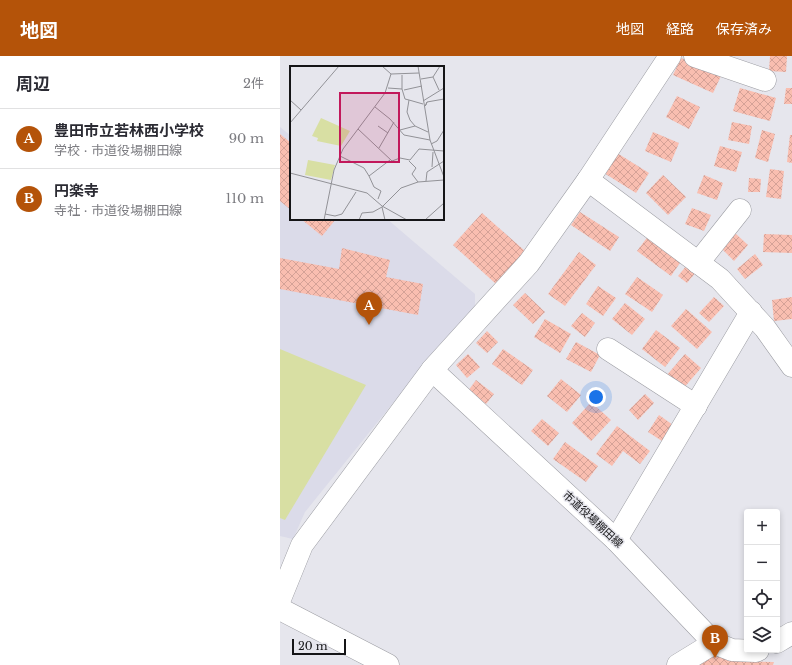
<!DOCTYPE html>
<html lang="ja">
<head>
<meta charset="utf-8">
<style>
	body { margin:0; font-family:"Libre Baskerville","Noto Sans JP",serif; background:#f7f7f7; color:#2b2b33 }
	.controls { position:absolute; right:12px; bottom:12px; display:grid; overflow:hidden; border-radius:4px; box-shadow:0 2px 6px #0003 }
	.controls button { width:36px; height:36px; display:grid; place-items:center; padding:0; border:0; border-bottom:1px solid #e1e1e2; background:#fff; color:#2b2b33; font:20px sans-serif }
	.scale { position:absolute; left:12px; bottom:10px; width:54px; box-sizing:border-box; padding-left:4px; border:2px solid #151517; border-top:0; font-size:11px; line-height:14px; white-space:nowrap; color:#151517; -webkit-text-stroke:3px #e6e6ed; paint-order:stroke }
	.you { position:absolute; left:316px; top:341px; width:14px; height:14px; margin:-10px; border:3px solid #fff; border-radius:50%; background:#1a73e8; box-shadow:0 0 0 6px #1a73e833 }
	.badge { display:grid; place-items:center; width:26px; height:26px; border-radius:50%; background:#b45309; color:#fff; font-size:13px; font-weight:700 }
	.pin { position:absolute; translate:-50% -33px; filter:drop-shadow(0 1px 2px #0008) }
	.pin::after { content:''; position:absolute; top:21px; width:14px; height:12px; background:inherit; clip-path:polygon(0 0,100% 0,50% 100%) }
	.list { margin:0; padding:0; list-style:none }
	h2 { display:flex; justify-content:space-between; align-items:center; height:52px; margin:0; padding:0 16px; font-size:17px }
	h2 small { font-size:13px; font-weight:400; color:#7c7c81 }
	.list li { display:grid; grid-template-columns:26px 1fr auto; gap:12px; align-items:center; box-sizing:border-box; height:60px; padding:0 16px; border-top:1px solid #e1e1e2 }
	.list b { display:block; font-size:15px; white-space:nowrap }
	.list p { margin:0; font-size:13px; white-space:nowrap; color:#7c7c81 }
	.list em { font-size:13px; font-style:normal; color:#7c7c81 }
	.icon { flex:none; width:22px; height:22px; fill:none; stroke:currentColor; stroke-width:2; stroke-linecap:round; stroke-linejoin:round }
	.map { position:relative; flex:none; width:512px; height:609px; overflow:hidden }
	header { display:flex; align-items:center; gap:24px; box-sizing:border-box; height:56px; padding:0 20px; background:#b45309; color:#fff }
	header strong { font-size:19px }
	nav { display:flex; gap:22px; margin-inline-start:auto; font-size:14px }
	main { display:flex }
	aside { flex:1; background:#fff }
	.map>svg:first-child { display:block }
</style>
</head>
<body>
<header>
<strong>地図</strong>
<nav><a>地図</a><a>経路</a><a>保存済み</a></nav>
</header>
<main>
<aside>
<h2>周辺<small>2件</small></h2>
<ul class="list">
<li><span class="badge">A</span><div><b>豊田市立若林西小学校</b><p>学校 · 市道役場棚田線</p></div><em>90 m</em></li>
<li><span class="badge">B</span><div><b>円楽寺</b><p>寺社 · 市道役場棚田線</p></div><em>110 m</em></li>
</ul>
</aside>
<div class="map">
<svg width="512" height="609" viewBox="0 0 512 609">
	<defs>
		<pattern id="building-cross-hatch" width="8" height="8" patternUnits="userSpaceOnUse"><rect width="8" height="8" fill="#f9beb0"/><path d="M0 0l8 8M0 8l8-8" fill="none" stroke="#d5a297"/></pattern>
	</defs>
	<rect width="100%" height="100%" fill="#e6e6ed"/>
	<!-- built -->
	<path fill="#dbdbe9" d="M0,71L11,80V163H107L195,238V254L163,285L25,456L13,483L0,480Z"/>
	<!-- grass -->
	<path fill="#d8dfa3" d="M0,293L86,329L5,464L0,462Z"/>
	<!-- building -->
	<g fill="url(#building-cross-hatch)">
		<path d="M490,0H507L506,16L489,15Z"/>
		<path d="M401,2L441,20L433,37L393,19Z"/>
		<path d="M460,32L496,42L490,65L453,55Z"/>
		<path d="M506,32H512V48H504Z"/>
		<path d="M397,40L420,51L409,73L386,61Z"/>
		<path d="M452,66L472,70L469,88L448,84Z"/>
		<path d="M482,74L495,78L488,106L475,102Z"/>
		<path d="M373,76L399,87L391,106L365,95Z"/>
		<path d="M0,78L11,87V154L0,145Z"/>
		<path d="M510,79H512V107L507,106Z"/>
		<path d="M440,90L462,96L456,116L434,110Z"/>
		<path d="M337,97L369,117L356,137L324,117Z"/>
		<path d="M490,113L504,115L501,143L486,141Z"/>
		<path d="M383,119L406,141L388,159L366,137Z"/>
		<path d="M424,119L443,127L437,144L417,137Z"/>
		<path d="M469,122L481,123L480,136H468Z"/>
		<path d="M412,152L431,159L424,175L405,168Z"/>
		<path d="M300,156L339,181L330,195L291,169Z"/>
		<path d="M202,157L245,195L216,228L173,189Z"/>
		<path d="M21,163H56L42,180Z"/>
		<path d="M455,177L468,189L454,205L441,192Z"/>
		<path d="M484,178L512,179V197L483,196Z"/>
		<path d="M369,179L402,204L391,220L357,195Z"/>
		<path d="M62,192L110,204L106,221L143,228L138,259L0,233V202L59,213Z"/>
		<path d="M299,196L316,209L285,250L268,238Z"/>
		<path d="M475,198L483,209L465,223L457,213Z"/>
		<path d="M407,209L416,216L407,227L398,220Z"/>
		<path d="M357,221L383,239L372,256L345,238Z"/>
		<path d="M318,230L336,242L323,260L306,248Z"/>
		<path d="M245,237L265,256L253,268L233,249Z"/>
		<path d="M434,241L444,250L429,266L419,257Z"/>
		<path d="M512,241V263L494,265L492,244Z"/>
		<path d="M345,247L365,263L352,279L332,263Z"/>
		<path d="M406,253L432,276L417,293L391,270Z"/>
		<path d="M302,257L315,267L305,281L291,270Z"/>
		<path d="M265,263L291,278L280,297L254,281Z"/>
		<path d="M376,274L400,292L385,311L362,293Z"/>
		<path d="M207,275L218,286L207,297L196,287Z"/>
		<path d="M296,286L320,299L311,316L286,303Z"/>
		<path d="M223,293L253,314L242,329L212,308Z"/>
		<path d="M188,298L200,311L187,322L176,309Z"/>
		<path d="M405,298L421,312L402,334L386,320Z"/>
		<path d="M281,323L301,339L287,356L267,340Z"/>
		<path d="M196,324L214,338L206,348L188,335Z"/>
		<path d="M365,338L374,347L358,364L349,354Z"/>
		<path d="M311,346L331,364L311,385L292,367Z"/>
		<path d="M379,359L393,369L382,385L368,376Z"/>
		<path d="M262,363L279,377L268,390L251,375Z"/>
		<path d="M337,370L370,395L360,408L343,395L332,410L316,398Z"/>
		<path d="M285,386L318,410L306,426L273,403Z"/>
		<path d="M431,599L458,605L494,606L493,609H415Z"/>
	</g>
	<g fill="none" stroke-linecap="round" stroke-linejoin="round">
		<defs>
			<g id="minor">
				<path d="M415,0L485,24"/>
				<path d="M308,124L440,223L485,272L512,310"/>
				<path d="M418,207L460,154"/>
				<path d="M328,293L416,350"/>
				<path d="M152,314L336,484L434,587L452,594L476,595L478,594"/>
				<path d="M336,484L471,256"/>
				<path d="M0,543L22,489L152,314L249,207L308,124L390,0"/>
				<path d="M0,553L108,609"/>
				<path d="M497,586L512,577"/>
				<path d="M398,609L434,587"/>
			</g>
		</defs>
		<!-- minor casing -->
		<use href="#minor" stroke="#9c9da3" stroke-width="23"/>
		<!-- minor -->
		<use href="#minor" stroke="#fff" stroke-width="22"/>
	</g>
	<g text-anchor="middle" stroke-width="3" stroke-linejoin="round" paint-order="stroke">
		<!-- street labels -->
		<g font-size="11" fill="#151517" stroke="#e6e6ed">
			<text transform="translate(313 463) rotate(43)" y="4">市道役場棚田線</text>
		</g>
	</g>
	<!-- overview -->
	<g transform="translate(10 10)">
		<rect width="154" height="154" fill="#e6e6ed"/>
		<path d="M31,52L60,65L51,80L27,75L28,72L22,70Z" fill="#d8dfa3"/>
		<path d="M18,94L45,99L41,114L15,109Z" fill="#d8dfa3"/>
		<path fill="none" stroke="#929297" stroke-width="1" d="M92,0L101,8L129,7M128,0L140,74L154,111M112,9V23L115,33L119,34L117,46L120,54L125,60L138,66M143,11L149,24M131,13L143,11L150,0M98,22L112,23M114,24L132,20M0,34L11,44M119,34L133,38M133,35L154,22M137,36L135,40L136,39L137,36L154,33M85,41L100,53L114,69L140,74M0,57L49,0M88,60L98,67M68,63L102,95L110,92L120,94L129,83L154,85M110,64L125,60M141,78L147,75L154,64M89,82L104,56M50,90L74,102L79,110L100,94M119,95L126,102L122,108L128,116M142,101L143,86M0,107L77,127L92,140L117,154M79,110L84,121L91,125L88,133M136,115L137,106L154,95M92,141L95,154M35,148L45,150L52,148L66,126M34,154L44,104L53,83L95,27L101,8M69,154L72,147L83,146L92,141L111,122L128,116L154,114M135,154L154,137"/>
		<path fill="#c2185b" fill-opacity="0.15" stroke="#c2185b" stroke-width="2" d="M50,27H109V96H50Z"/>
		<rect width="154" height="154" fill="none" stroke="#151517" stroke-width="2"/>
	</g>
</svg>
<div class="controls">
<button>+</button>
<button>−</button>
<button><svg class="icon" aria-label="locate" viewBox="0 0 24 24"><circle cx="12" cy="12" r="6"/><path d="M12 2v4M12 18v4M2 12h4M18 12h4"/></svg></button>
<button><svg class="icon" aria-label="layers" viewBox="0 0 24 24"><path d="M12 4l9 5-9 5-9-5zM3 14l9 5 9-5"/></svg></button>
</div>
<div class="scale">20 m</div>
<div class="you"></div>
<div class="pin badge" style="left:89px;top:269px">A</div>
<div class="pin badge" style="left:435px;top:602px">B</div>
</div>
</main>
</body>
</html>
